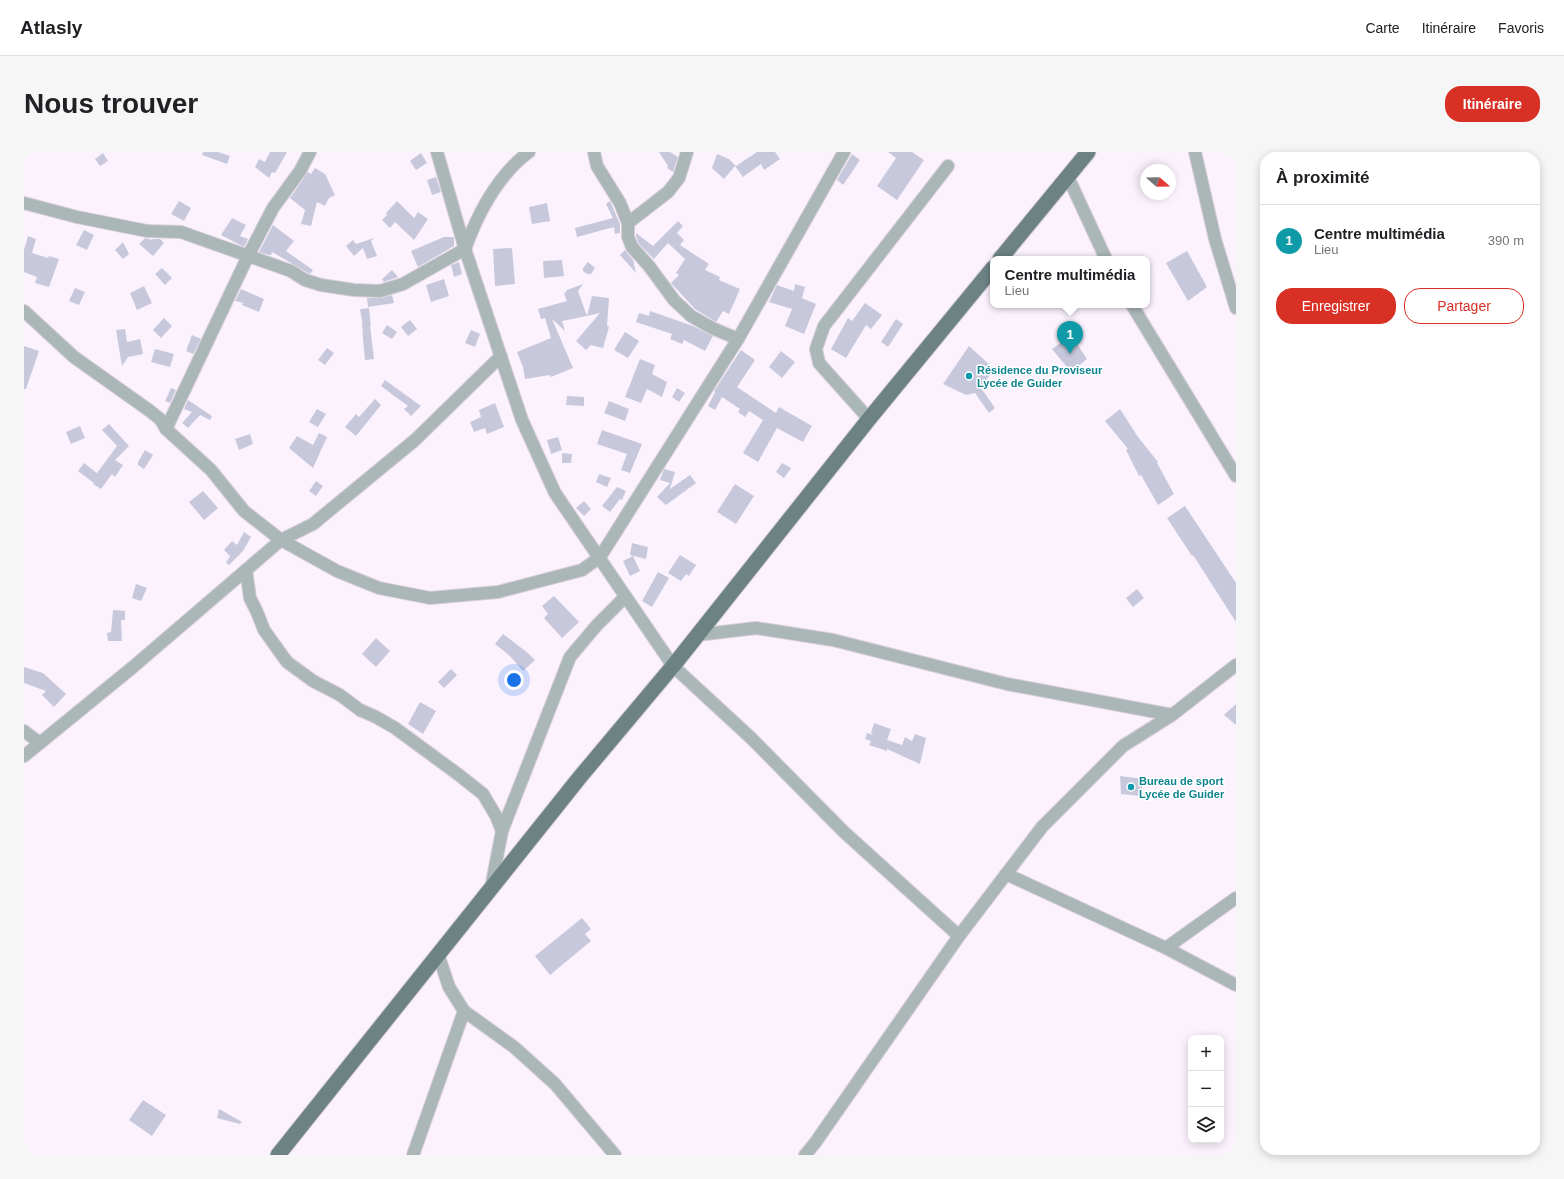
<!DOCTYPE html>
<html lang="fr">
<head>
<meta charset="utf-8">
<style>
	body { margin:0; font-family:Helvetica,sans-serif; background:#f6f6f6; color:#202124 }
	.controls { position:absolute; right:12px; bottom:12px; display:grid; overflow:hidden; border-radius:8px; box-shadow:0 2px 10px #0003 }
	.controls button { width:36px; height:36px; display:grid; place-items:center; padding:0; border:0; border-bottom:1px solid #e0e0e0; background:#fff; color:#202124; font:20px sans-serif }
	.compass { position:absolute; left:1116px; top:12px; width:36px; height:36px; border-radius:50%; background:#fff; box-shadow:0 2px 10px #0003; rotate:110deg }
	.you { position:absolute; left:490px; top:528px; width:14px; height:14px; margin:-10px; border:3px solid #fff; border-radius:50%; background:#1a73e8; box-shadow:0 0 0 6px #1a73e833 }
	.badge { display:grid; place-items:center; width:26px; height:26px; border-radius:50%; background:#d93025; color:#fff; font-size:13px; font-weight:700 }
	.pin { position:absolute; translate:-50% -33px; filter:drop-shadow(0 1px 2px #0008) }
	.pin::after { content:''; position:absolute; top:21px; width:14px; height:12px; background:inherit; clip-path:polygon(0 0,100% 0,50% 100%) }
	.popup { position:absolute; left:966px; top:104px; width:160px; height:52px; box-sizing:border-box; display:grid; place-content:center; border-radius:8px; background:#fff; filter:drop-shadow(0 1px 3px #0005); font-size:13px; white-space:nowrap; color:#757577 }
	.popup b { font-size:15px; color:#202124 }
	.popup::after { content:''; position:absolute; left:50%; top:100%; margin-left:-8px; border:8px solid transparent; border-top-color:#fff }
	.list { margin:0; padding:0; list-style:none }
	h2 { display:flex; justify-content:space-between; align-items:center; height:52px; margin:0; padding:0 16px; font-size:17px }
	h2 small { font-size:13px; font-weight:400; color:#757577 }
	.list li { display:grid; grid-template-columns:26px 1fr auto; gap:12px; align-items:center; box-sizing:border-box; height:72px; padding:0 16px; border-top:1px solid #e0e0e0 }
	.list b { display:block; font-size:15px; white-space:nowrap }
	.list p { margin:0; font-size:13px; white-space:nowrap; color:#757577 }
	.list em { font-size:13px; font-style:normal; color:#757577 }
	.actions { display:flex; gap:8px; padding:12px 16px }
	.actions a { flex:1; padding:9px 0; border:1px solid #d93025; border-radius:16px; text-align:center; font-size:14px; color:#d93025 }
	.actions .main { background:#d93025; color:#fff }
	.icon { flex:none; width:22px; height:22px; fill:none; stroke:currentColor; stroke-width:2; stroke-linecap:round; stroke-linejoin:round }
	.map { position:relative; flex:none; width:1212px; height:1003px; overflow:hidden; border-radius:16px }
	header { display:flex; align-items:center; gap:24px; box-sizing:border-box; height:56px; padding:0 20px; background:#fff; border-bottom:1px solid #e0e0e0 }
	header strong { font-size:19px }
	nav { display:flex; gap:22px; margin-inline-start:auto; font-size:14px }
	.intro { display:flex; align-items:center; justify-content:space-between; box-sizing:border-box; height:96px; padding:0 24px }
	h1 { margin:0; font-size:28px }
	.button { padding:10px 18px; border-radius:16px; background:#d93025; color:#fff; font-size:14px; font-weight:700 }
	main { display:flex; gap:24px; padding:0 24px }
	aside { flex:1; background:#fff; border-radius:16px; box-shadow:0 2px 10px #0003 }
	.map>svg:first-child { display:block }
</style>
</head>
<body>
<header>
<strong>Atlasly</strong>
<nav><a>Carte</a><a>Itinéraire</a><a>Favoris</a></nav>
</header>
<div class="intro"><h1>Nous trouver</h1><a class="button">Itinéraire</a></div>
<main>
<div class="map">
<svg width="1212" height="1003" viewBox="0 0 1212 1003">
	<rect width="100%" height="100%" fill="#fbf2fe"/>
	<!-- building -->
	<g fill="#c8c8dd">
		<path d="M179,0H194L206,4L203,12L178,3Z"/>
		<path d="M246,0H263L254,16L251,21L248,20L245,26L231,15L235,7L241,10Z"/>
		<path d="M635,0H646L654,5L649,20L643,16L644,14Z"/>
		<path d="M733,0H751L756,7L740,18L737,12L719,25L711,14L700,27L688,16L693,2L705,7L712,14Z"/>
		<path d="M864,0H888L900,8L873,48L853,34L872,6Z"/>
		<path d="M79,1L84,9L76,14L71,7Z"/>
		<path d="M397,1L403,11L392,18L386,9Z"/>
		<path d="M828,2L836,8L819,33L813,28Z"/>
		<path d="M291,16L301,22L311,43L305,46L301,54L293,50L287,74L277,72L281,58L266,46L284,20L287,22Z"/>
		<path d="M412,25L417,40L408,43L403,28Z"/>
		<path d="M155,49L167,56L160,69L147,62Z"/>
		<path d="M373,49L390,66L394,60L404,67L390,88L371,70L366,76L358,68L363,63L362,61Z"/>
		<path d="M586,49L596,72V81L591,82L590,75L553,85L551,76L589,66L582,52Z"/>
		<path d="M523,51L526,69L508,72L505,55Z"/>
		<path d="M208,66L222,73L216,84L224,87L220,95L197,83Z"/>
		<path d="M654,69L659,74L653,81L660,88L656,93L685,112L681,118L696,125L695,128L716,137L705,162L699,159L692,170L671,157L647,131L655,123L652,121L661,107L644,91L630,107L614,91L612,84V81L629,94Z"/>
		<path d="M249,73L270,89L262,99L289,118L286,122L248,100L247,103H245L235,100Z"/>
		<path d="M60,78L70,83L63,98L52,93Z"/>
		<path d="M4,84L12,87L8,101L24,106L25,104L35,107L25,135L11,131L13,125L0,120V98Z"/>
		<path d="M420,85H430V94L394,115L387,99Z"/>
		<path d="M121,86L128,88L129,87H136L140,91L129,104L115,92Z"/>
		<path d="M350,86L347,89L353,104L343,107L339,96L330,104L322,94L329,88L332,92Z"/>
		<path d="M99,90L105,102L99,107L91,98Z"/>
		<path d="M488,96L491,132L471,134L469,97Z"/>
		<path d="M601,98L609,108L612,121L596,103Z"/>
		<path d="M1163,99L1183,135L1164,149L1142,111Z"/>
		<path d="M538,108L540,124L520,126L519,109Z"/>
		<path d="M435,110L438,122L430,125L427,113Z"/>
		<path d="M564,110L571,116L567,122H563L559,119V116Z"/>
		<path d="M138,116L148,126L141,133L131,122Z"/>
		<path d="M368,118L374,125L360,130L358,127Z"/>
		<path d="M420,127L425,144L407,150L402,133Z"/>
		<path d="M559,132L554,139L563,164L538,169L541,179L528,167L549,216L527,225L526,223L501,227L499,215L493,200L527,186L521,166L517,167L514,157L543,149L540,142L543,138Z"/>
		<path d="M771,132L781,135L778,146L792,152L780,182L761,174L768,157L745,150L753,133L770,139Z"/>
		<path d="M120,134L128,151L113,158L106,141Z"/>
		<path d="M51,136L61,140L55,153L45,149Z"/>
		<path d="M217,137L240,147L235,160L218,153L219,151L211,149Z"/>
		<path d="M368,143L370,151L344,155L343,146H356Z"/>
		<path d="M568,144L585,146L583,174L585,175L579,196L567,193L562,198L552,189L576,161L563,164Z"/>
		<path d="M841,151L858,163L847,177L842,173L822,206L807,197L824,166L828,169Z"/>
		<path d="M345,156L347,174L346,173L350,207L341,208L339,188L338,168L336,157Z"/>
		<path d="M626,159L669,174L689,184L681,199L660,188L658,192L646,187L648,182L612,170L615,161L625,164Z"/>
		<path d="M140,166L148,174L137,186L129,178Z"/>
		<path d="M872,167L879,172L864,195L857,190Z"/>
		<path d="M386,168L393,177L384,184L377,175Z"/>
		<path d="M363,173L373,180L368,187L358,181Z"/>
		<path d="M101,177L103,190L116,187L119,202L104,205L98,214L92,178Z"/>
		<path d="M447,178L456,182L451,195L441,191Z"/>
		<path d="M601,180L615,189L604,206L590,198Z"/>
		<path d="M168,183L177,187L169,202L162,199Z"/>
		<path d="M1047,183L1063,207L1047,220L1028,197Z"/>
		<path d="M0,194L15,199L2,237H0Z"/>
		<path d="M945,194L970,217L957,236L971,256L965,261L951,241L942,243L919,232Z"/>
		<path d="M303,196L310,201L301,213L294,208Z"/>
		<path d="M131,197L150,202L146,215L127,210Z"/>
		<path d="M717,198L731,208L713,235L752,261L755,255L788,274L779,290L753,276L734,310L719,301L739,268L725,259L721,265L714,260L716,257L698,245L691,258L684,254L691,240L690,239Z"/>
		<path d="M757,199L771,210L758,226L745,215Z"/>
		<path d="M616,207L631,213L628,222L643,230L638,245L623,237L617,251L601,245Z"/>
		<path d="M361,228L397,254L387,264L380,257L384,254L357,234Z"/>
		<path d="M147,236L152,238L146,251L141,249Z"/>
		<path d="M653,236L661,241L655,250L648,245Z"/>
		<path d="M543,244L560,245V254L542,253Z"/>
		<path d="M351,247L357,253L332,284L321,275L332,262L335,265Z"/>
		<path d="M164,248L188,264L186,268L176,263L164,276L158,271L168,260L160,257Z"/>
		<path d="M585,249L605,257L601,269L580,261Z"/>
		<path d="M471,251L480,275L463,282L461,276L450,280L446,270L457,265L455,258Z"/>
		<path d="M293,257L302,262L294,275L285,270Z"/>
		<path d="M1096,257L1114,285L1134,310L1133,311L1150,342L1134,353L1117,323L1115,324L1102,298L1104,297L1081,269Z"/>
		<path d="M85,272L105,294L91,308L99,313L91,325L88,322L77,337L69,332L70,331L54,319L60,311L73,321L93,294L78,278Z"/>
		<path d="M56,274L61,286L47,292L42,280Z"/>
		<path d="M578,278L618,292L606,321L597,318L603,302L573,292Z"/>
		<path d="M295,281L303,285L289,316L265,296L273,284L289,293Z"/>
		<path d="M226,282L229,292L215,298L211,287Z"/>
		<path d="M534,285L538,298L527,302L523,288Z"/>
		<path d="M121,298L129,303L120,317L114,313V310Z"/>
		<path d="M538,301L548,302L547,311H538Z"/>
		<path d="M758,311L767,316L760,326L752,320Z"/>
		<path d="M640,317L651,320L646,337L666,323L672,331L642,353L633,345L646,331L636,328Z"/>
		<path d="M575,322L587,326L583,335L572,330Z"/>
		<path d="M292,329L299,334L292,344L285,339Z"/>
		<path d="M711,332L730,344L712,372L693,360Z"/>
		<path d="M593,335L602,339L598,348L596,347L586,360L578,354Z"/>
		<path d="M179,339L194,356L180,368L165,350Z"/>
		<path d="M560,349L567,357L560,364L552,356Z"/>
		<path d="M1161,354L1212,431V470L1169,403L1168,404L1143,366Z"/>
		<path d="M220,380L227,385L219,399L205,413L202,411L206,404L200,398L208,389L213,393Z"/>
		<path d="M608,391L624,395L622,407L606,403Z"/>
		<path d="M656,403L672,413L665,424L662,422L657,429L644,421Z"/>
		<path d="M609,404L616,419L606,424L599,409Z"/>
		<path d="M634,420L645,426L628,455L618,449Z"/>
		<path d="M112,432L123,436L117,449L108,446Z"/>
		<path d="M1113,437L1120,446L1109,455L1102,446Z"/>
		<path d="M530,444L555,470L538,486L520,466L524,462L518,454Z"/>
		<path d="M89,458L101,459V468H97L98,489H84L83,481L87,480Z"/>
		<path d="M479,482L504,501L511,508L499,519L486,504L471,492Z"/>
		<path d="M352,486L366,499L352,515L338,502Z"/>
		<path d="M0,515L19,521L42,542L30,555L18,543L22,539L0,531Z"/>
		<path d="M427,517L433,523L420,536L414,530Z"/>
		<path d="M396,550L412,559L399,582L384,572Z"/>
		<path d="M1212,552V573L1200,563Z"/>
		<path d="M850,571L867,577L863,588L878,593L881,585L888,589L891,582L902,586L896,612L863,597V599L845,593L847,589L841,587L843,581L849,583L847,581Z"/>
		<path d="M1096,624L1119,627L1117,644L1097,642Z"/>
		<path d="M558,766L567,777L561,782L567,789L526,823L511,804Z"/>
		<path d="M119,948L142,963L128,984L105,968Z"/>
		<path d="M195,957L218,970L216,972L193,966Z"/>
	</g>
	<g fill="none" stroke-linecap="round" stroke-linejoin="round">
		<defs>
			<g id="minor">
				<path d="M413,0L441,97L498,268L531,341L649,514L727,586L820,680L935,784"/>
				<path d="M570,0L573,14L596,51L604,71V85L608,95L625,114L650,148L667,164L688,176L714,187"/>
				<path d="M1171,0L1191,87L1212,156"/>
				<path d="M1044,25L1082,107"/>
				<path d="M0,51L53,65L123,79L157,80L267,119L281,128L297,133L330,138L356,139L379,132L441,97C454,61 474,23 505,0"/>
				<path d="M604,71L644,40L655,26L663,0"/>
				<path d="M1108,153L1212,324"/>
				<path d="M0,159L50,205L126,259L136,267L142,277L187,318L220,359L257,388L313,419L355,436L406,446L474,440L558,418L576,405L714,187L820,0"/>
				<path d="M845,267L795,211L792,197L800,174L924,14"/>
				<path d="M142,277L224,104L249,56L276,19L286,0"/>
				<path d="M222,418L226,446L233,460L240,478L263,510L289,529L316,543L336,558L352,565L371,576L435,623L459,642L472,664L478,679"/>
				<path d="M673,483L732,476L809,488L983,532L1148,563"/>
				<path d="M0,579L16,591"/>
				<path d="M0,604L109,515L257,388L289,372L391,288L477,204"/>
				<path d="M982,722L1142,796L1212,833"/>
				<path d="M467,736L478,679L546,505L573,473L601,445"/>
				<path d="M1142,796L1212,746"/>
				<path d="M414,802L425,835L440,859L490,895L531,932L591,1003"/>
				<path d="M389,1003L440,859"/>
				<path d="M781,1003L791,991L935,784L1018,675L1099,594L1148,563L1212,513"/>
			</g>
			<g id="major">
				<path d="M976,107L1064,0"/>
				<path d="M254,1003L556,625L649,514L845,267L969,116"/>
			</g>
		</defs>
		<!-- minor casing -->
		<use href="#minor" stroke="#d6cdd8" stroke-width="14"/>
		<!-- major casing -->
		<use href="#major" stroke="#d6cdd8" stroke-width="17"/>
		<!-- minor -->
		<use href="#minor" stroke="#abb7b7" stroke-width="12"/>
		<!-- major -->
		<use href="#major" stroke="#6d8283" stroke-width="15"/>
	</g>
	<!-- markers -->
	<g fill="#0f9aa8" stroke="#fff" stroke-width="1.5">
		<circle cx="945" cy="224" r="4"/>
		<circle cx="1107" cy="635" r="4"/>
	</g>
	<g text-anchor="middle" stroke-width="3" stroke-linejoin="round" paint-order="stroke">
		<!-- culture labels -->
		<g font-size="11" font-weight="bold" fill="#0d838f" stroke="#fff" text-anchor="start">
			<text x="953" y="222">Résidence du Proviseur<tspan x="953" dy="13">Lycée de Guider</tspan></text>
			<text x="1115" y="633">Bureau de sport<tspan x="1115" dy="13">Lycée de Guider</tspan></text>
		</g>
	</g>
</svg>
<div class="controls">
<button>+</button>
<button>−</button>
<button><svg class="icon" aria-label="layers" viewBox="0 0 24 24"><path d="M12 4l9 5-9 5-9-5zM3 14l9 5 9-5"/></svg></button>
</div>
<svg class="compass" viewBox="-18 -18 36 36"><path d="M0-13l5 13h-10z" fill="#e53935"/><path d="M0 13l5-13h-10z" fill="#757577"/></svg>
<div class="you"></div>
<div class="pin badge" style="left:1046px;top:202px;background:#0f9aa8">1</div>
<div class="popup"><b>Centre multimédia</b>Lieu</div>
</div>
<aside>
<h2>À proximité<small></small></h2>
<ul class="list">
<li><span class="badge" style="background:#0f9aa8">1</span><div><b>Centre multimédia</b><p>Lieu</p></div><em>390 m</em></li>
</ul>
<div class="actions"><a class="main">Enregistrer</a><a>Partager</a></div>
</aside>
</main>
</body>
</html>
